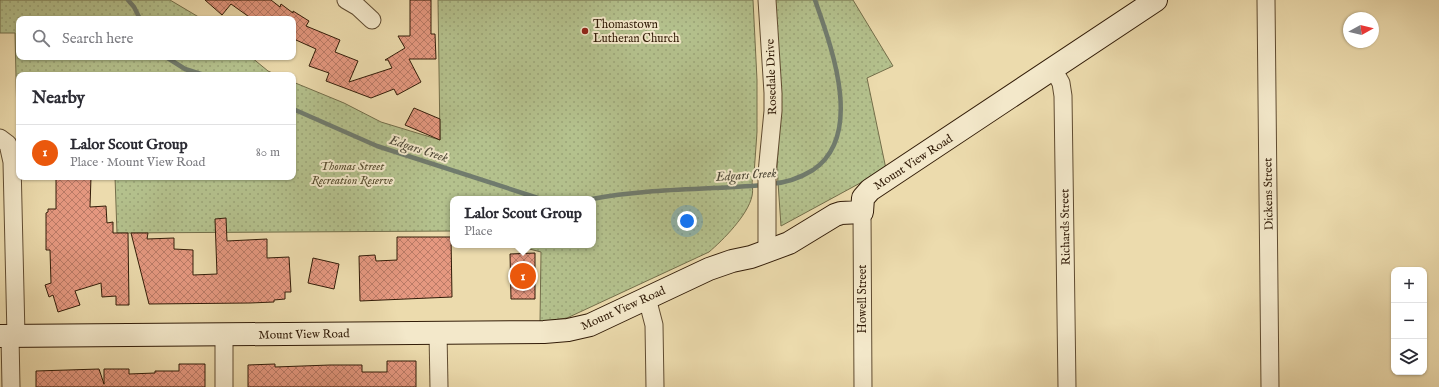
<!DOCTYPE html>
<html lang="en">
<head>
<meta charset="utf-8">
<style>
	body { margin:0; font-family:"IM FELL English",serif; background:#f2f2f3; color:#2b2b33 }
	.controls { position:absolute; right:12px; bottom:12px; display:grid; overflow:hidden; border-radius:8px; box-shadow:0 1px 3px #0004 }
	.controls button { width:36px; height:36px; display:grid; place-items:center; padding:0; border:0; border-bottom:1px solid #e1e1e2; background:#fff; color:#2b2b33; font:20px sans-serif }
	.compass { position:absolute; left:1343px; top:12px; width:36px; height:36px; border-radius:50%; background:#fff; box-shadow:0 1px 3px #0004; rotate:82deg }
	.you { position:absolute; left:687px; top:221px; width:14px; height:14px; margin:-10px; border:3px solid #fff; border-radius:50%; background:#1a73e8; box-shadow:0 0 0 6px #1a73e833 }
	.badge { display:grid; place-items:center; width:26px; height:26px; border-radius:50%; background:#ea580c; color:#fff; font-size:13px; font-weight:700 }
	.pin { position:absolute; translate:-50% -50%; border:2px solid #fff; box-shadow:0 1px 4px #0006 }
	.popup { position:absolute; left:450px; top:196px; width:146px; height:52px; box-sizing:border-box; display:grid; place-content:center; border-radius:8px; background:#fff; filter:drop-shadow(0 1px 3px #0005); font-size:13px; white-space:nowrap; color:#7c7c81 }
	.popup b { font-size:15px; color:#2b2b33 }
	.popup::after { content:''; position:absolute; left:50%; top:100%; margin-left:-8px; border:8px solid transparent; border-top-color:#fff }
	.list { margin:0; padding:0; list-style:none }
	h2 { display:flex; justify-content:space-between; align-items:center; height:52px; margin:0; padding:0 16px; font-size:17px }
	h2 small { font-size:13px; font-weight:400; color:#7c7c81 }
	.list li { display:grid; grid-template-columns:26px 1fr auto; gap:12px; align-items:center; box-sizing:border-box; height:56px; padding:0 16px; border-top:1px solid #e1e1e2 }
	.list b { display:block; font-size:15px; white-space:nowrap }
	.list p { margin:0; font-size:13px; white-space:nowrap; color:#7c7c81 }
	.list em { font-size:13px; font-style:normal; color:#7c7c81 }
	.icon { flex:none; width:22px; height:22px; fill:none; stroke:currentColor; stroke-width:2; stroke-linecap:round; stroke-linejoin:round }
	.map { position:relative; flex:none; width:1439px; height:387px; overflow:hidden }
	.search { position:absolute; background:#fff; box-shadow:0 1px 3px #0004; left:16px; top:16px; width:280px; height:44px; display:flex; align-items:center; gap:10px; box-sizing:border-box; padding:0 14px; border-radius:8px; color:#7c7c81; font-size:15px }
	.panel { position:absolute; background:#fff; box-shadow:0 1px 3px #0004; left:16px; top:72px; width:280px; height:108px; border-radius:8px }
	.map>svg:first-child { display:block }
</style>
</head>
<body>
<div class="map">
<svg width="1439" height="387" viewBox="0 0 1439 387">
	<defs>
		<pattern id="park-dots" width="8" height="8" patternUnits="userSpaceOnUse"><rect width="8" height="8" fill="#b4c18d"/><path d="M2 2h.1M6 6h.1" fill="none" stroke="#9ba578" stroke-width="1.8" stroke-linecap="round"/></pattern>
		<pattern id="building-cross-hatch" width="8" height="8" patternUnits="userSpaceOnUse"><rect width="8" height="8" fill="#e59880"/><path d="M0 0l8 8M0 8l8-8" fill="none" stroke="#ba7b67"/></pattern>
	</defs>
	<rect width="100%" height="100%" fill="#ecdbad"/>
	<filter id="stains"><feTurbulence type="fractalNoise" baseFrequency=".005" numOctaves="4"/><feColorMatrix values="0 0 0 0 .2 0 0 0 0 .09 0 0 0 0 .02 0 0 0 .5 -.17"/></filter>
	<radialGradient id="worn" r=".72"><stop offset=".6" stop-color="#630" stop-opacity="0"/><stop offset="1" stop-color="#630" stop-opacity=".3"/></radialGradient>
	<!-- park -->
	<g fill="url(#park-dots)" stroke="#736e4a">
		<path d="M0,0H170L202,19H19V57H251L268,71L277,75H19V123L17,120L15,33H0Z"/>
		<path d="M438,0H753L757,80V132L754,174C750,182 754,188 752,196C748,215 723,240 709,252L567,318L540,322L541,252L514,245H593V199H453V231L117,233L115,177H293V82L344,103L381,122L440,140Z"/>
		<path d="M773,0H853L893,66L867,78L886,169L781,226L777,168L780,114Z"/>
	</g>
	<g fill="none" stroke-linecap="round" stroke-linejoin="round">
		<!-- stream -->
		<g stroke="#707b6d" stroke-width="4.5">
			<path d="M128,0L134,7L140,19"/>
			<path d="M166,57L185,69L204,75"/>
			<path d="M293,109L377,146L541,199"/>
			<path d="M770,184C786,183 800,178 813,170C865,135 831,46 815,0"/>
			<path d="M592,199C649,188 706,190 763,185"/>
		</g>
	</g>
	<!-- building -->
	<g fill="url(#building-cross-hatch)" stroke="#321c08">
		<path d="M205,0H271L280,7L281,4L293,13V11L309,21L306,26L340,40L335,52L358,61L349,82L392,68L388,60H385L405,48L398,36H410V0H431V34H435L436,59H409L421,82L397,95L394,89L371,98L326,81L329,73L309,66L316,49L296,40L293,44V19H252L231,4L222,15Z"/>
		<path d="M414,108L440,119V140L405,125Z"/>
		<path d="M56,177H91L90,207L106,206L107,223L113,222V233H128L129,305H116V296L102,297L101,283L75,291L80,305L58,312L53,295L49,297L45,285L51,283L50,250H46V213L48,212V209H56Z"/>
		<path d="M226,218L227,241L267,239V258L289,257L291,292H285V299L274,300V302L250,303L149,304L131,233H148L147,239L174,238V249L193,250V275L217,274L215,219Z"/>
		<path d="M397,237H451L452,297L360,301L359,256L375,255L376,261L397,260Z"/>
		<path d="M535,253V299H511L510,254Z"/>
		<path d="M313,258L339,264L334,289L308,283Z"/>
		<path d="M387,361H416V387H248V365L275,364V367L330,365H362V372H387Z"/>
		<path d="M179,364H205V387H36V371L99,369L104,384V369H129V374L155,373V371H179Z"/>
	</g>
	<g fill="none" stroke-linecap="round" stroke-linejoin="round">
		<defs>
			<g id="street">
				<path d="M346,0L358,7L372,20"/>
				<path d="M767,0L773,93V111L767,173V251"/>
				<path d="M1266,0L1270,387"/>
				<path d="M1053,69L1061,83L1063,96L1067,387"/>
				<path d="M0,138L8,144L12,162L16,336"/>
				<path d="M862,212L863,387"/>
				<path d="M647,298L654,325L655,387"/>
				<path d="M438,332L439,387"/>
				<path d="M224,335V387"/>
				<path d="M10,336L11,387"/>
			</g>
			<path id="secondary" d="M0,336L544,332L568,330L590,325L709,269L732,261L751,257L789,243L835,215L841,213L862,212L863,198L870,190L1156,0"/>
		</defs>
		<!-- street casing -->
		<use href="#street" stroke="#604c31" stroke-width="19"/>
		<!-- secondary casing -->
		<use href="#secondary" stroke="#321c08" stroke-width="24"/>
		<!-- street -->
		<use href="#street" stroke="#f3e8ca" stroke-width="17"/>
		<!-- secondary -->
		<use href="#secondary" stroke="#f3e8ca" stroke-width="22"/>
	</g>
	<!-- markers -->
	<circle fill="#8f2418" stroke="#f3e8ca" stroke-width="1.5" cx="585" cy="31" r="4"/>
	<g text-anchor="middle" stroke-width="4" stroke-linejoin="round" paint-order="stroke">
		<!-- poi labels -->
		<g font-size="12" fill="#321c08" stroke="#f3e8ca" text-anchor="start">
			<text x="593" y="28">Thomastown<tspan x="593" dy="14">Lutheran Church</tspan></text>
		</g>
		<!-- street labels -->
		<g font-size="12" fill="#321c08" stroke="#f3e8ca">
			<text transform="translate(771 77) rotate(-92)" y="4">Rosedale Drive</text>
			<text transform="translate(913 162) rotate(-33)" y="4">Mount View Road</text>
			<text transform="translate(1268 194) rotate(-91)" y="4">Dickens Street</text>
			<text transform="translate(1065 227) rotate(-91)" y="4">Richards Street</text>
			<text transform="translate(862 299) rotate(-90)" y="4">Howell Street</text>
			<text transform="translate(623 308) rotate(-24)" y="4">Mount View Road</text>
			<text transform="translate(304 334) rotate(-1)" y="4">Mount View Road</text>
		</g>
		<!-- park labels -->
		<g font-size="12" font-style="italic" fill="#594e30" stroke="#f3e8ca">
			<text x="352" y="170">Thomas Street<tspan x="352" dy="14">Recreation Reserve</tspan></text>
		</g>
		<!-- water labels -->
		<g font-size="13" font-style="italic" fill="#514b3a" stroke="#f3e8ca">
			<text transform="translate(419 148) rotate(18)" y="5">Edgars Creek</text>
			<text transform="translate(746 174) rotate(-4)" y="5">Edgars Creek</text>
		</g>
	</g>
	<rect width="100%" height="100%" filter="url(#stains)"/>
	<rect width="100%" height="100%" fill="url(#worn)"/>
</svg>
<div class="controls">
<button>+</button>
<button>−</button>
<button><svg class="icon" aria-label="layers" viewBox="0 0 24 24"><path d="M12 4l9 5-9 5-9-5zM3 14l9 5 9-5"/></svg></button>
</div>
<svg class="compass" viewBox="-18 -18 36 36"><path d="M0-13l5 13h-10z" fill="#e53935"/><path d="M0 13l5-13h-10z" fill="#7c7c81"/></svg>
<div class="you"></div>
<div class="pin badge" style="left:523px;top:276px">1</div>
<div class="popup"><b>Lalor Scout Group</b>Place</div>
<div class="search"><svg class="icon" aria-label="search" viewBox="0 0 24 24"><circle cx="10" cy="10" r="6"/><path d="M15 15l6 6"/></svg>Search here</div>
<section class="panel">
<h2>Nearby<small></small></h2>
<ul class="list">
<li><span class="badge">1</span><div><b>Lalor Scout Group</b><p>Place · Mount View Road</p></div><em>80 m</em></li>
</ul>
</section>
</div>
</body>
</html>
